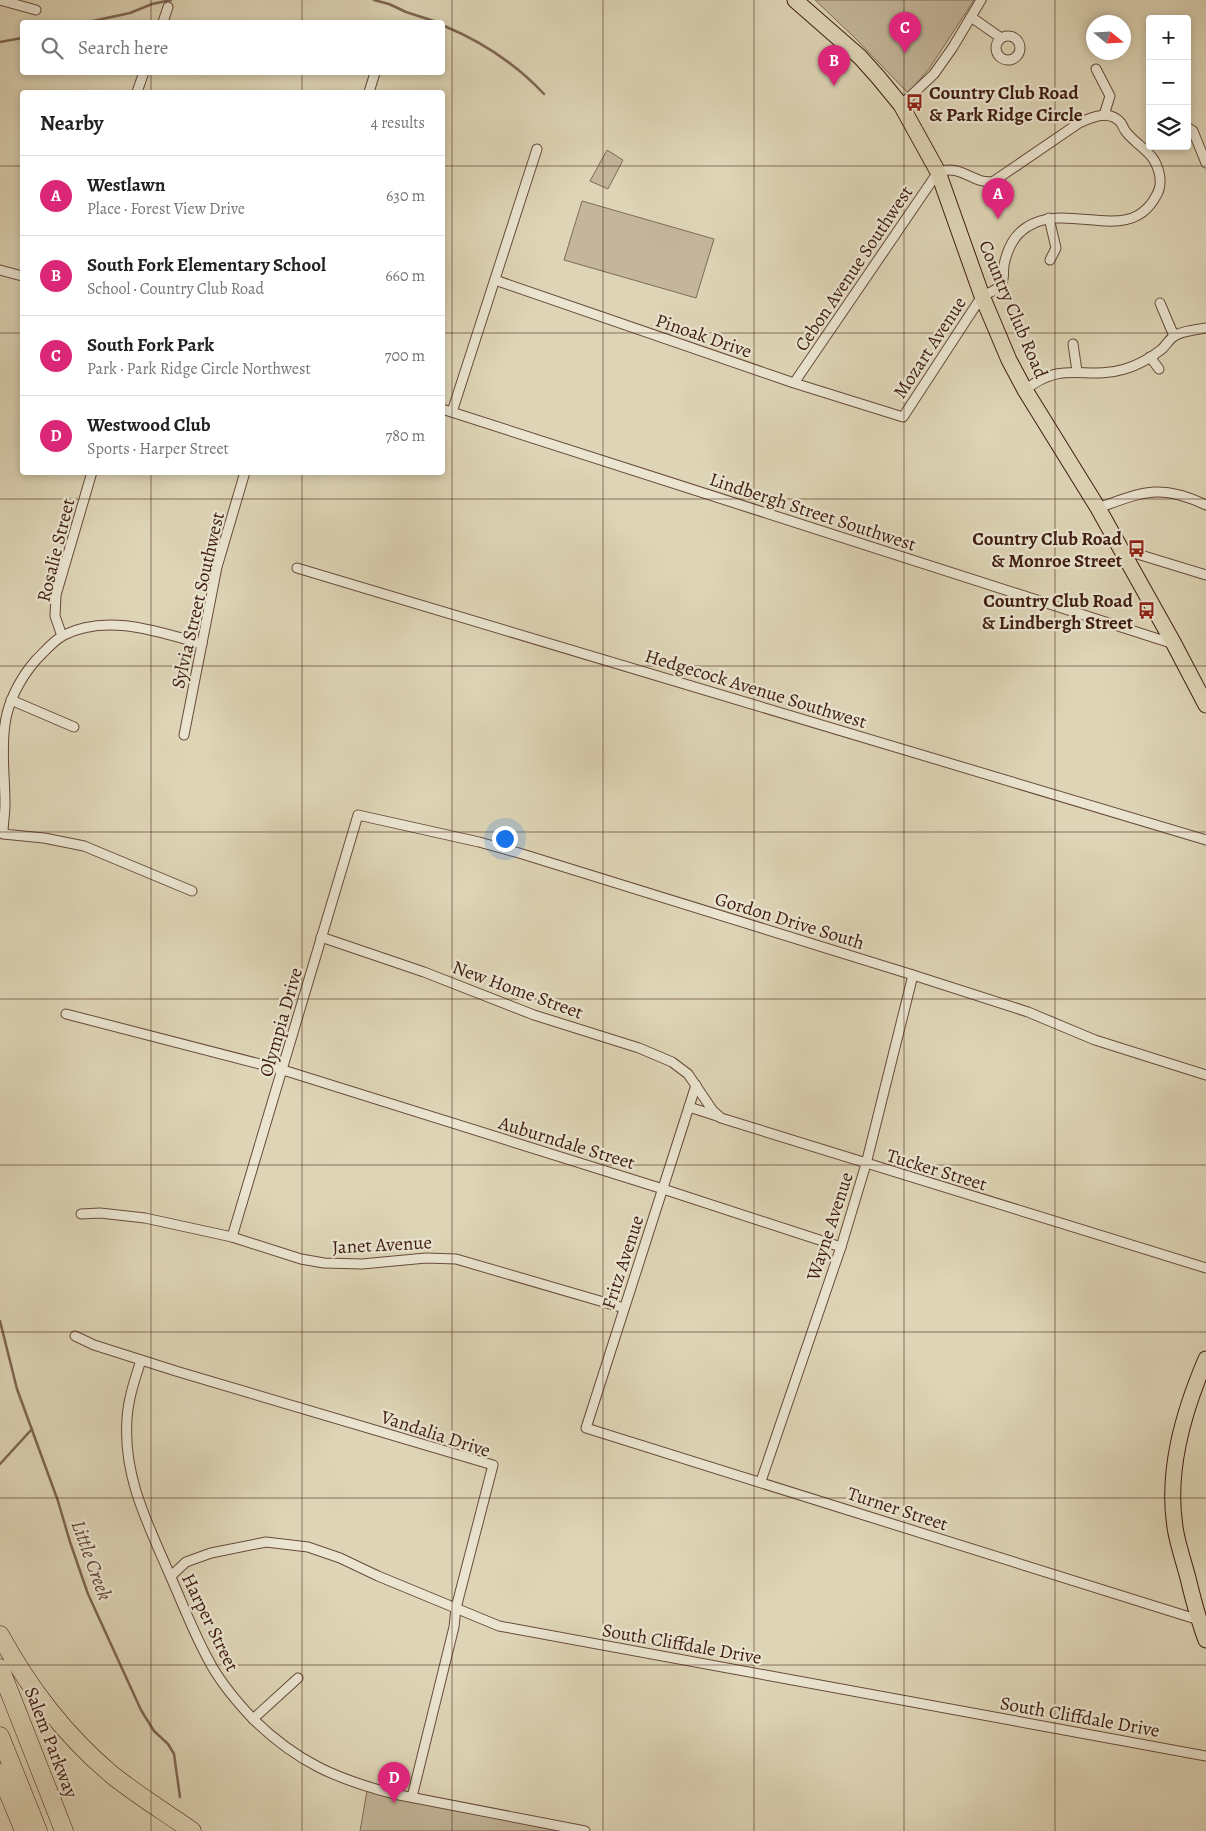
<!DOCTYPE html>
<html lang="en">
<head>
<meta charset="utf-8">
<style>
	body { margin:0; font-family:Alegreya,serif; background:#f6f6f6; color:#222 }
	.controls { position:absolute; right:15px; top:15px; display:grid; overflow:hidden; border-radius:5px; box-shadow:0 2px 8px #0003 }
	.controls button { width:45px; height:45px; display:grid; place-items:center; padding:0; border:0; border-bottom:1px solid #e0e0e0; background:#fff; color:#222; font:25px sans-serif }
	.compass { position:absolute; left:1086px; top:15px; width:45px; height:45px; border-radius:50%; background:#fff; box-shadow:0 2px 8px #0003; rotate:108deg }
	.you { position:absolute; left:504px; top:838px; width:18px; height:18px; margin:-12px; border:4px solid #fff; border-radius:50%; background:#1a73e8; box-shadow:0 0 0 8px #1a73e833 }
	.badge { display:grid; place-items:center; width:32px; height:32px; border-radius:50%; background:#db2777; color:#fff; font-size:16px; font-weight:700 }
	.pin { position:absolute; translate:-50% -41px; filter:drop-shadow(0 1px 2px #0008) }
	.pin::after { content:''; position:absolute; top:26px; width:18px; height:15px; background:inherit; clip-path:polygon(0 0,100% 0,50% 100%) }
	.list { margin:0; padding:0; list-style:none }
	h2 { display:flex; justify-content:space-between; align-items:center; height:65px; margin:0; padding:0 20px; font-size:21px }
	h2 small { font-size:16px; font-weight:400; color:#767676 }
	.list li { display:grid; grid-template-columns:32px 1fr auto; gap:15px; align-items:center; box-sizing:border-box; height:80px; padding:0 20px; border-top:1px solid #e0e0e0 }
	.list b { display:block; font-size:19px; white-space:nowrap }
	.list p { margin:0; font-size:16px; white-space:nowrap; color:#767676 }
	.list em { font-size:16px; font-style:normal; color:#767676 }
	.icon { flex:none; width:28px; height:28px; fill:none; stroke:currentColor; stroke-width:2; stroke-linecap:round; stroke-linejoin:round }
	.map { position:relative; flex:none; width:1206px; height:1831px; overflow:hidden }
	.search { position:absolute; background:#fff; box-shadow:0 2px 8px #0003; left:20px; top:20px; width:425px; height:55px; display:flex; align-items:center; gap:12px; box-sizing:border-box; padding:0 18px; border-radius:5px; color:#767676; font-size:19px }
	.panel { position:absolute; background:#fff; box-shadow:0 2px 8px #0003; left:20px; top:90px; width:425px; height:385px; border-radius:5px }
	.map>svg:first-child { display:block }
</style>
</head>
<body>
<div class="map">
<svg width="1206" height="1831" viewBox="0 0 1206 1831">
	<rect width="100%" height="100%" fill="#ded5b6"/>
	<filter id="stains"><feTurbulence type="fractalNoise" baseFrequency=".004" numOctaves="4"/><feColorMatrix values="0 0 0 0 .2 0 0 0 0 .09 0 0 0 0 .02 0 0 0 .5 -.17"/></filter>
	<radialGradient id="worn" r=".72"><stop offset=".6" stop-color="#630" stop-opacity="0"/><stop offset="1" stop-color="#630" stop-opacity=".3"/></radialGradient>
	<!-- green -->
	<g fill="#c3b69a" stroke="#816a56">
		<path d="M815,0H974L929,69L908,93L854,37Z"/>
		<path d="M607,150L623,160L608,189L590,181Z"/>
		<path d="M582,201L714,239L696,298L564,260Z"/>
		<path d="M367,1791L558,1831H360Z"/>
	</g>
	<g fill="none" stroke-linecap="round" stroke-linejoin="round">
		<!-- stream -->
		<g stroke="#7e6652" stroke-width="2.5">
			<path d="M374,0L389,4L406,12L437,22"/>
			<path d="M88,22L130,13L152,4L171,0"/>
			<path d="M442,25C481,41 515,63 544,94"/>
			<path d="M0,42L22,38"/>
			<path d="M0,1321L17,1389L58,1501L70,1542L88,1594L141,1710L154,1731L168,1744L174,1754L180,1797"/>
			<path d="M0,1464L32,1429"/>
		</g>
		<defs>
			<g id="street">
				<path d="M0,0L36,10"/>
				<path d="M971,17L1001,38"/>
				<path d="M163,22L168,7"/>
				<circle cx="1008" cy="48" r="12"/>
				<path d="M1096,69L1110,96L1104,115"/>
				<path d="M137,92L144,72"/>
				<path d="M369,92L375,73"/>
				<path d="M901,105L934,74L953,47L981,0"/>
				<path d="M1187,127L1193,131L1206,163"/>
				<path d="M1049,218L1056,248L1050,260"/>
				<path d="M0,270L22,276"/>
				<path d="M495,280L794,383L903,417L982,296C988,293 995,291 999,287C1005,281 1003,272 1004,265C1007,250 1014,235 1027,227C1068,200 1129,247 1156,196C1163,185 1160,171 1154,160C1147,149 1135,143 1127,133C1124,130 1123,126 1121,123C1110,109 1092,117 1079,123L994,181C974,186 962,163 938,172L794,383"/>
				<path d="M1160,303L1174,336"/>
				<path d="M1073,344L1077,371"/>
				<path d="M1150,357L1159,369"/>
				<path d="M1025,390C1064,359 1085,381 1125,369C1138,365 1152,357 1162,349C1166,345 1169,340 1173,337C1180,331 1196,330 1206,328"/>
				<path d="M442,409L1174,644"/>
				<path d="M452,412L537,149"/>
				<path d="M1098,508C1143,492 1160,483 1206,505"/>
				<path d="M1121,549L1206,575"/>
				<path d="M297,568L1206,840"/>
				<path d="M62,636L55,616L56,595L92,472"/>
				<path d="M11,700L74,727"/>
				<path d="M184,735L217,567L245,472"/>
				<path d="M192,891L84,846L44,838L3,834C3,824 5,814 5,804C5,777 1,751 5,724C8,701 21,677 36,660C44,652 54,640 64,635C107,613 159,632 202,644"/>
				<path d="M321,937L424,972L534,1015L639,1048L672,1062L688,1074L713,1111L721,1118L1206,1268"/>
				<path d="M66,1014L283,1070L663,1189L841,1247"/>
				<path d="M696,1085L586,1428L1199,1620"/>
				<path d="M689,1107L717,1116"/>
				<path d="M81,1214L100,1213L145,1218L232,1237L301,1259L324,1263L362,1264L426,1258L456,1259L624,1308"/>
				<path d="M232,1237L358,815L479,842L519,853L913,975L1028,1012L1095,1040L1206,1075"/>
				<path d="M75,1336L94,1345L179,1372L493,1465L456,1608L454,1627L412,1797"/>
				<path d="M141,1360C135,1379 128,1399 127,1419C123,1476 147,1522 169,1573C182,1602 193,1632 208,1659C219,1681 236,1701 253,1719C297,1762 336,1779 394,1794L585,1831"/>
				<path d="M761,1481L841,1247L866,1164L913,975"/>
				<path d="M171,1576L186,1562L211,1553L266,1542L308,1547L340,1558L378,1576L499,1626L1206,1756"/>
				<path d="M253,1719L298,1678"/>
			</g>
			<g id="primary">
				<path d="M795,0L860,57L878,77L901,105L938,172L982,296L1009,360L1025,390L1098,508L1174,644L1206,705"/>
				<path d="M1206,1359C1183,1413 1165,1474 1176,1533C1179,1548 1184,1563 1188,1578C1193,1599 1198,1619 1206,1640"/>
			</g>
			<g id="highway">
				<path d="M0,1635C30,1689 64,1734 111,1774C137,1795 165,1812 192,1831"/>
				<path d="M0,1668L64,1831"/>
				<path d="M0,1736L38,1831"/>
				<path d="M0,1773L24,1831"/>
			</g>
		</defs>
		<!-- street casing -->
		<use href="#street" stroke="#674b3a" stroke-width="11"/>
		<!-- primary casing -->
		<use href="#primary" stroke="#3f1d11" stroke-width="17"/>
		<!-- highway casing -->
		<use href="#highway" stroke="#3f1d11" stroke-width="19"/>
		<!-- street -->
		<use href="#street" stroke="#eae4d0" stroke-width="9"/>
		<!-- primary -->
		<use href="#primary" stroke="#ded5b6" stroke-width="15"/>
		<!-- highway -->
		<use href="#highway" stroke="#ded5b6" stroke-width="18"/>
	</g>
	<!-- grid -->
	<path fill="none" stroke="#3f1d11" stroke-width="1" stroke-opacity="0.55" d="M151,0V22M302,0V22M452,0V1831M603,0V1831M754,0V1831M904,0V1831M1055,0V1831M151,72V92M302,72V92M0,166H22M442,166H1206M0,333H22M442,333H1206M151,472V1831M302,472V1831M0,499H1206M0,666H1206M0,832H1206M0,999H1206M0,1165H1206M0,1332H1206M0,1498H1206M0,1665H1206"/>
	<!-- icons -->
	<defs>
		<symbol id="bus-bare" viewBox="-9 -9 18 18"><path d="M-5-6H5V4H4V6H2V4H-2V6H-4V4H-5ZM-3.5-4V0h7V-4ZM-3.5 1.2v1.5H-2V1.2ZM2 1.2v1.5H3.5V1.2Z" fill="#8f2418" stroke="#eae4d0" stroke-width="2.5" paint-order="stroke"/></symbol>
	</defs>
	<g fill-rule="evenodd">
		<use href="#bus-bare" x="902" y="90" width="25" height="25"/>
		<use href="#bus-bare" x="1124" y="536" width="25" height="25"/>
		<use href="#bus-bare" x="1134" y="598" width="25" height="25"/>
	</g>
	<g text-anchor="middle" stroke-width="4.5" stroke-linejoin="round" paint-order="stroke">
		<!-- poi labels -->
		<g font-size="19" font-weight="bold" fill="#3f1d11" stroke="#eae4d0" text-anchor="end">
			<text x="929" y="99" text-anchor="start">Country Club Road<tspan x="929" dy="22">&amp; Park Ridge Circle</tspan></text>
			<text x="1122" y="545">Country Club Road<tspan x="1122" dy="22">&amp; Monroe Street</tspan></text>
			<text x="1133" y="607">Country Club Road<tspan x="1133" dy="22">&amp; Lindbergh Street</tspan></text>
		</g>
		<!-- street labels -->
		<g font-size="19" fill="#3f1d11" stroke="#eae4d0">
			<text transform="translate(853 268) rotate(-56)" y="7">Cebon Avenue Southwest</text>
			<text transform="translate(1014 309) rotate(67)" y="7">Country Club Road</text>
			<text transform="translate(704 335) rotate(19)" y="7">Pinoak Drive</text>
			<text transform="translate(929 347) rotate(-57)" y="7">Mozart Avenue</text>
			<text transform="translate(813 511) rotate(18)" y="7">Lindbergh Street Southwest</text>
			<text transform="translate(55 550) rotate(-76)" y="7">Rosalie Street</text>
			<text transform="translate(197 600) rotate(-77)" y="7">Sylvia Street Southwest</text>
			<text transform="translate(756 688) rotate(17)" y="7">Hedgecock Avenue Southwest</text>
			<text transform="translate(790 920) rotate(17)" y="7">Gordon Drive South</text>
			<text transform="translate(518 989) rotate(20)" y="7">New Home Street</text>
			<text transform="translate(280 1022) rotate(-74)" y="7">Olympia Drive</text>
			<text transform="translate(567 1142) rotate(17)" y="7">Auburndale Street</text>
			<text transform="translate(937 1169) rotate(17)" y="7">Tucker Street</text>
			<text transform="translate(829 1226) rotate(-72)" y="7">Wayne Avenue</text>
			<text transform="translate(382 1244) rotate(-3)" y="7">Janet Avenue</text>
			<text transform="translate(622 1262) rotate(-72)" y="7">Fritz Avenue</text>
			<text transform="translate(436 1433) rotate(18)" y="7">Vandalia Drive</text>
			<text transform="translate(898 1508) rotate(18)" y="7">Turner Street</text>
			<text transform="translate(211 1622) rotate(64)" y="7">Harper Street</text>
			<text transform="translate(682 1643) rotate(10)" y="7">South Cliffdale Drive</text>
			<text transform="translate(1080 1716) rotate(10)" y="7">South Cliffdale Drive</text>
			<text transform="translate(52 1742) rotate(69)" y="7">Salem Parkway</text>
		</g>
		<!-- water labels -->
		<g font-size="20" font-style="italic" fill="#644737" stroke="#eae4d0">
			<text transform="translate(92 1560) rotate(70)" y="7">Little Creek</text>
		</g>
	</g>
	<rect width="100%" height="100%" filter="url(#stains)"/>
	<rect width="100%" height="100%" fill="url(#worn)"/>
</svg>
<div class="controls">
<button>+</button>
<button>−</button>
<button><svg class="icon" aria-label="layers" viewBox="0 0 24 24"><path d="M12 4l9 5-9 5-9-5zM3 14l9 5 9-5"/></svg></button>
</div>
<svg class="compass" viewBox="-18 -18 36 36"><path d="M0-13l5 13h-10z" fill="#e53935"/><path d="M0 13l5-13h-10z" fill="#767676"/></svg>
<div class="you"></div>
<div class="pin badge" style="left:998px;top:219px">A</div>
<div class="pin badge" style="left:834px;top:86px">B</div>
<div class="pin badge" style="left:905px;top:53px">C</div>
<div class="pin badge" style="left:394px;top:1803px">D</div>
<div class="search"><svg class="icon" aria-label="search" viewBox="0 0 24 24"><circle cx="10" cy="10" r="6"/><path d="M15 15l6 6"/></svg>Search here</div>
<section class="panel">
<h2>Nearby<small>4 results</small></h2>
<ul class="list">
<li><span class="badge">A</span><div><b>Westlawn</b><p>Place · Forest View Drive</p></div><em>630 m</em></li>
<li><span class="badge">B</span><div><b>South Fork Elementary School</b><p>School · Country Club Road</p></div><em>660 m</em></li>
<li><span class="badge">C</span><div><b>South Fork Park</b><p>Park · Park Ridge Circle Northwest</p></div><em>700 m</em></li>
<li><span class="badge">D</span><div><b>Westwood Club</b><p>Sports · Harper Street</p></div><em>780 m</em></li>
</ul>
</section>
</div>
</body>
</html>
